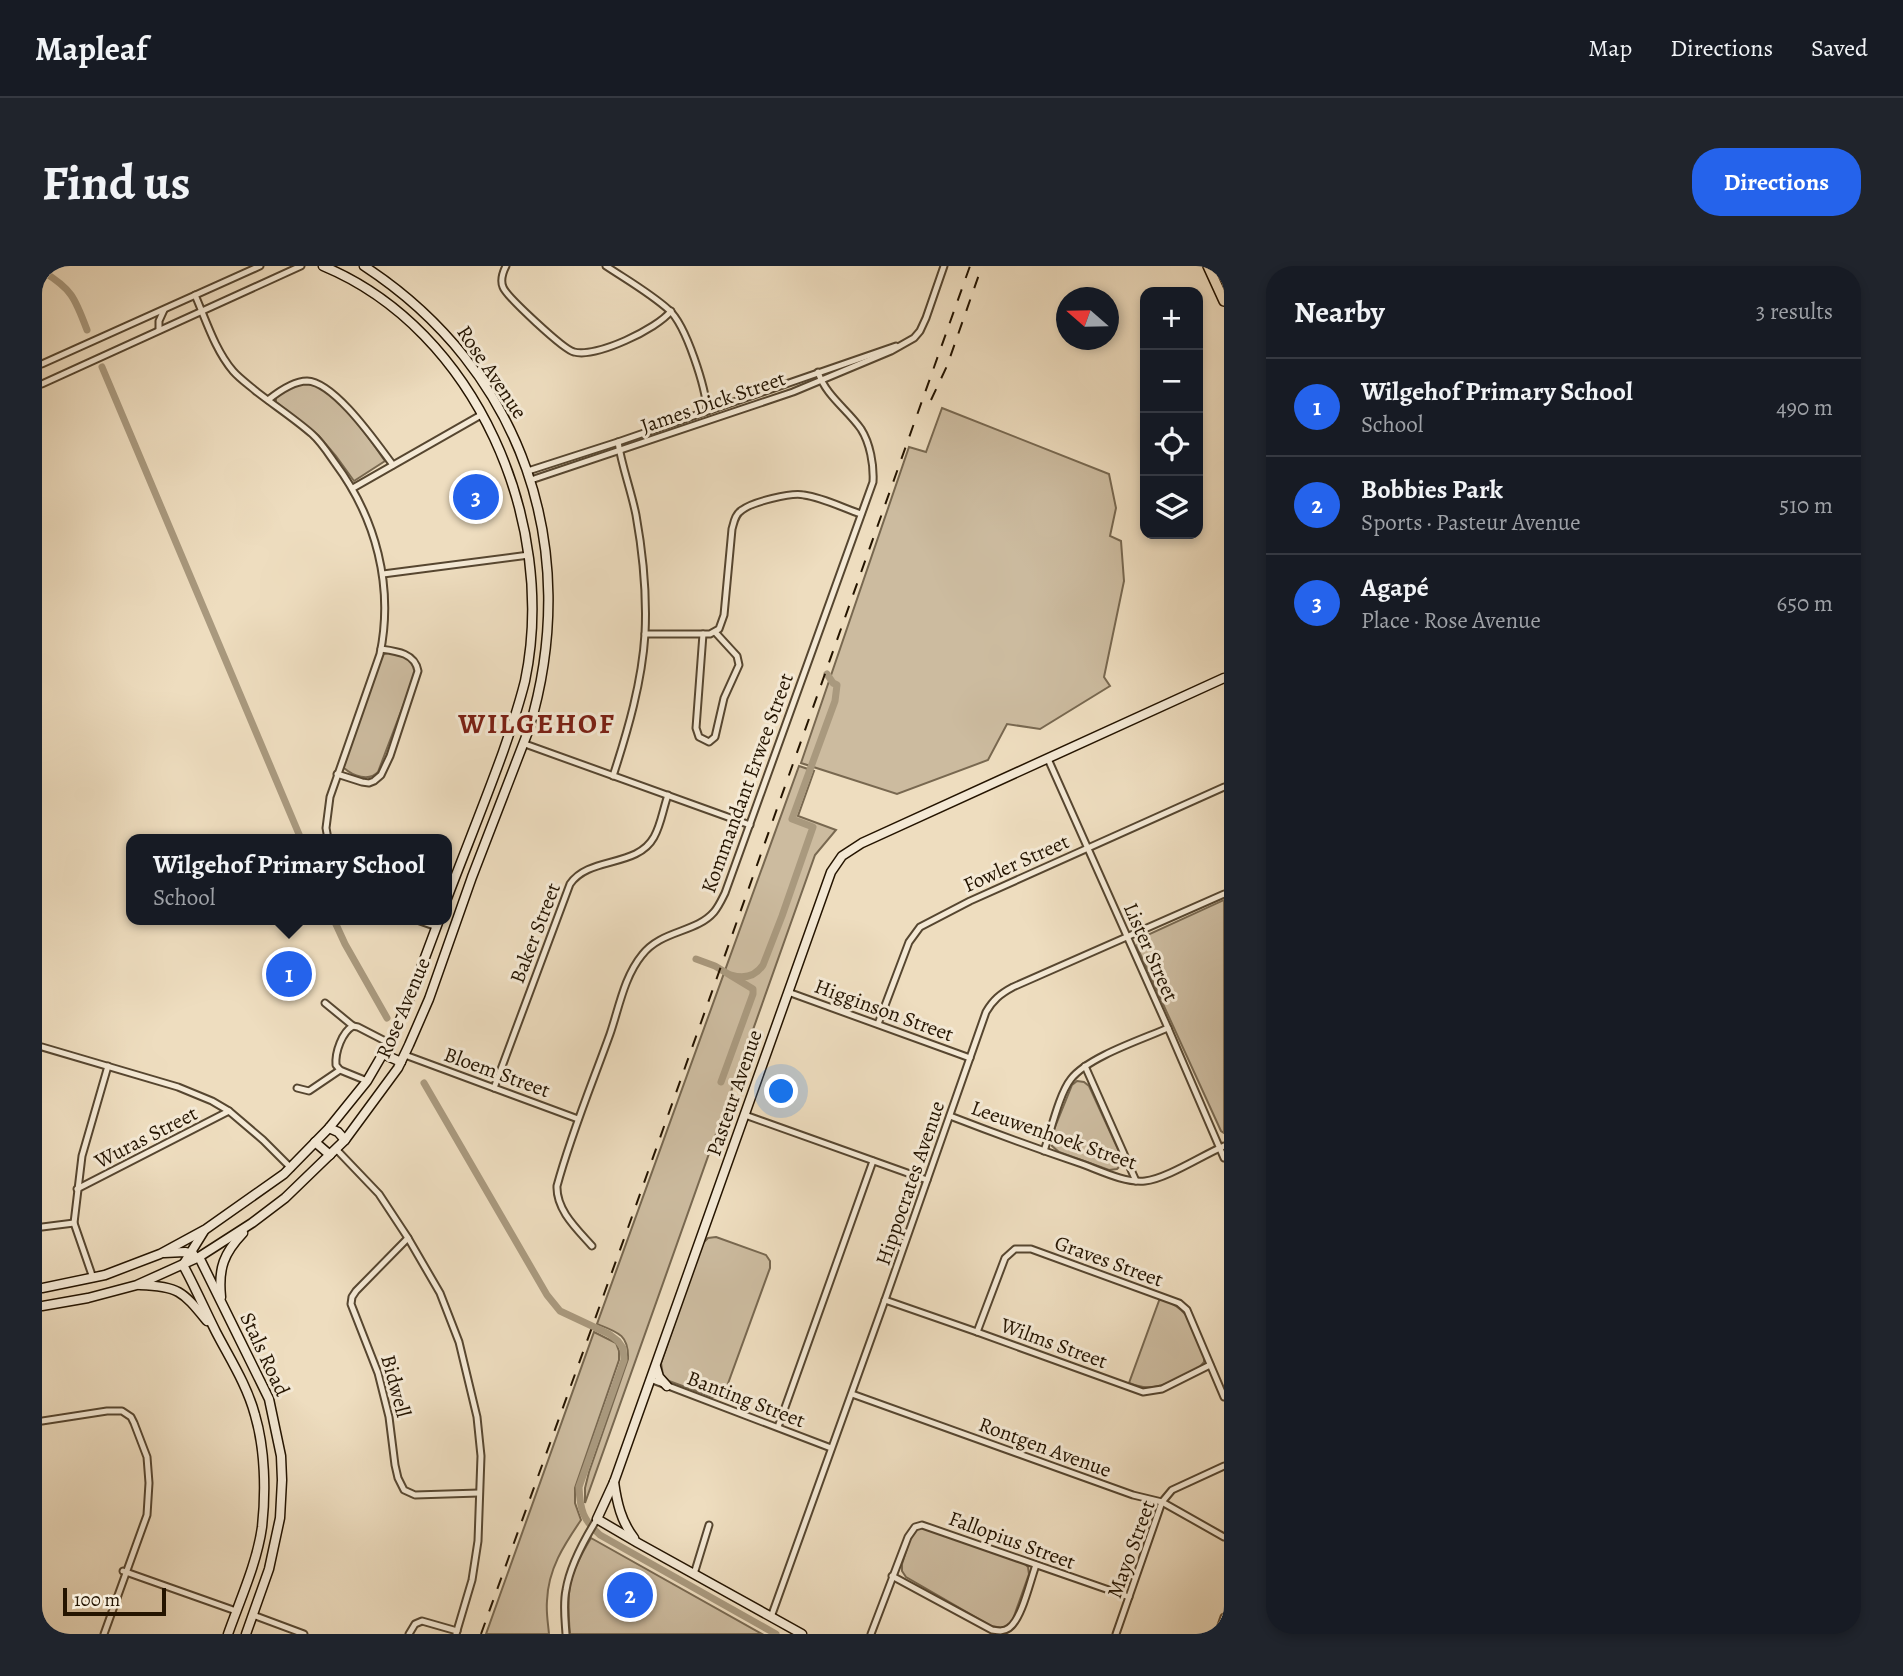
<!DOCTYPE html>
<html lang="en">
<head>
<meta charset="utf-8">
<style>
	body { margin:0; font-family:Alegreya,serif; background:#20242c; color:#f1f3f6 }
	.controls { position:absolute; right:21px; top:21px; display:grid; overflow:hidden; border-radius:14px; box-shadow:0 4px 10px #0003 }
	.controls button { width:63px; height:63px; display:grid; place-items:center; padding:0; border:0; border-bottom:2px solid #363941; background:#171b24; color:#f1f3f6; font:35px sans-serif }
	.compass { position:absolute; left:1014px; top:21px; width:63px; height:63px; border-radius:50%; background:#171b24; box-shadow:0 4px 10px #0003; rotate:290deg }
	.scale { position:absolute; left:21px; bottom:18px; width:103px; box-sizing:border-box; padding-left:7px; border:4px solid #241400; border-top:0; font-size:19px; line-height:24px; white-space:nowrap; color:#241400; -webkit-text-stroke:5px #f4e9d5; paint-order:stroke }
	.you { position:absolute; left:740px; top:826px; width:24px; height:24px; margin:-18px; border:5px solid #fff; border-radius:50%; background:#1a73e8; box-shadow:0 0 0 10px #1a73e833 }
	.badge { display:grid; place-items:center; width:46px; height:46px; border-radius:50%; background:#2563eb; color:#fff; font-size:23px; font-weight:700 }
	.pin { position:absolute; translate:-50% -50%; border:4px solid #fff; box-shadow:0 2px 7px #0006 }
	.popup { position:absolute; left:84px; top:568px; width:326px; height:91px; box-sizing:border-box; display:grid; place-content:center; border-radius:14px; background:#171b24; filter:drop-shadow(0 2px 5px #0005); font-size:23px; white-space:nowrap; color:#9ea1a6 }
	.popup b { font-size:26px; color:#f1f3f6 }
	.popup::after { content:''; position:absolute; left:50%; top:100%; margin-left:-14px; border:14px solid transparent; border-top-color:#171b24 }
	.list { margin:0; padding:0; list-style:none }
	h2 { display:flex; justify-content:space-between; align-items:center; height:91px; margin:0; padding:0 28px; font-size:30px }
	h2 small { font-size:23px; font-weight:400; color:#9ea1a6 }
	.list li { display:grid; grid-template-columns:46px 1fr auto; gap:21px; align-items:center; box-sizing:border-box; height:98px; padding:0 28px; border-top:2px solid #363941 }
	.list b { display:block; font-size:26px; white-space:nowrap }
	.list p { margin:0; font-size:23px; white-space:nowrap; color:#9ea1a6 }
	.list em { font-size:23px; font-style:normal; color:#9ea1a6 }
	.icon { flex:none; width:38px; height:38px; fill:none; stroke:currentColor; stroke-width:2; stroke-linecap:round; stroke-linejoin:round }
	.map { position:relative; flex:none; width:1182px; height:1368px; overflow:hidden; border-radius:28px }
	header { display:flex; align-items:center; gap:42px; box-sizing:border-box; height:98px; padding:0 35px; background:#171b24; border-bottom:2px solid #363941 }
	header strong { font-size:33px }
	nav { display:flex; gap:38px; margin-inline-start:auto; font-size:24px }
	.intro { display:flex; align-items:center; justify-content:space-between; box-sizing:border-box; height:168px; padding:0 42px }
	h1 { margin:0; font-size:49px }
	.button { padding:18px 32px; border-radius:28px; background:#2563eb; color:#fff; font-size:24px; font-weight:700 }
	main { display:flex; gap:42px; padding:0 42px }
	aside { flex:1; background:#171b24; border-radius:28px; box-shadow:0 4px 10px #0003 }
	.map>svg:first-child { display:block }
</style>
</head>
<body>
<header>
<strong>Mapleaf</strong>
<nav><a>Map</a><a>Directions</a><a>Saved</a></nav>
</header>
<div class="intro"><h1>Find us</h1><a class="button">Directions</a></div>
<main>
<div class="map">
<svg width="1182" height="1368" viewBox="0 0 1182 1368">
	<rect width="100%" height="100%" fill="#eeddbf"/>
	<filter id="stains"><feTurbulence type="fractalNoise" baseFrequency=".00286" numOctaves="4"/><feColorMatrix values="0 0 0 0 .2 0 0 0 0 .09 0 0 0 0 .02 0 0 0 .5 -.17"/></filter>
	<radialGradient id="worn" r=".72"><stop offset=".6" stop-color="#630" stop-opacity="0"/><stop offset="1" stop-color="#630" stop-opacity=".3"/></radialGradient>
	<!-- green -->
	<g fill="#ccbb9f" stroke="#786850" stroke-width="2">
		<path d="M265,116C294,122 327,172 343,195L312,215L294,190L277,170L234,136V132C242,122 253,119 265,116Z"/>
		<path d="M900,142L1067,208L1074,242L1068,270L1079,275L1082,315L1062,411L1068,420L998,463L965,458L946,494L855,528L759,497L867,181L884,186Z"/>
		<path d="M349,386C362,389 370,392 374,406L336,506C327,516 311,510 302,502V497L339,389Z"/>
		<path d="M757,500L772,505L756,550L794,564L773,589L543,1237V1222L547,1206L586,1093C587,1069 576,1066 555,1058Z"/>
		<path d="M1182,634V867L1179,865L1095,681L1096,676L1101,671Z"/>
		<path d="M1035,815L1042,816L1047,820L1080,892L1079,899L1075,903L1067,904L1017,886L1010,880L1009,871L1030,819Z"/>
		<path d="M674,971L724,989L728,995V1002L684,1123L678,1129L670,1131L627,1115L621,1109L619,1097L660,978L666,972Z"/>
		<path d="M1118,1032C1150,1044 1150,1060 1162,1089V1096L1157,1102C1133,1113 1114,1129 1087,1117Z"/>
		<path d="M552,1066L574,1077L577,1085V1094L533,1222V1237L539,1254C522,1279 506,1303 505,1335C504,1346 506,1357 507,1368H444Z"/>
		<path d="M881,1262L982,1297L986,1301L987,1308L970,1356L961,1362L949,1360L864,1311L860,1305V1298L870,1267L876,1263Z"/>
		<path d="M549,1272L720,1368H528C524,1324 526,1310 549,1272Z"/>
	</g>
	<g fill="none" stroke-linecap="round" stroke-linejoin="round">
		<!-- canal -->
		<g stroke="#a9997e" stroke-width="7">
			<path d="M0,5C30,23 33,32 45,64"/>
			<path d="M60,101L259,573"/>
			<path d="M292,654L303,678L345,752"/>
			<path d="M654,693L673,700L711,723V728L679,816"/>
			<path d="M689,709C702,713 713,711 721,699L740,650L771,561L750,553L793,435L795,419L791,417L785,408"/>
			<path d="M382,817L505,1029L518,1045L567,1068L576,1075L581,1082L582,1094L537,1221C538,1244 541,1254 558,1269L734,1368"/>
		</g>
		<defs>
			<g id="street">
				<path d="M464,0C461,6 458,14 461,21C464,30 522,84 532,86C554,92 615,63 629,45"/>
				<path d="M564,0C585,14 608,27 627,44C644,59 664,122 665,145"/>
				<path d="M153,29C164,54 173,84 191,105C198,113 207,119 215,126C233,140 253,153 270,168C279,176 286,187 293,197C334,252 352,320 338,388L288,531L284,562L286,573"/>
				<path d="M117,64V55L122,44"/>
				<path d="M0,98L218,0"/>
				<path d="M0,118L259,0"/>
				<path d="M226,134C236,126 251,115 265,115C293,116 335,178 351,199"/>
				<path d="M486,205L576,176L854,80"/>
				<path d="M489,214L751,126L849,85L872,72L878,65L884,52L902,0"/>
				<path d="M311,222L439,149"/>
				<path d="M341,308L487,289"/>
				<path d="M603,368H668L677,363L682,349L690,263C692,256 693,248 700,244C710,236 750,226 762,229C782,232 801,242 819,248"/>
				<path d="M661,368L654,462L657,471L667,476L673,471L682,432L697,399L695,390L673,366"/>
				<path d="M483,478L708,559"/>
				<path d="M1006,493L1126,762L1182,892"/>
				<path d="M295,508L320,516L327,517L332,515L339,509L348,490L376,405C373,387 354,385 339,383"/>
				<path d="M571,510C586,464 600,416 603,368C605,328 601,288 594,249C589,224 580,201 576,176"/>
				<path d="M375,654L395,661"/>
				<path d="M746,726L928,792"/>
				<path d="M283,737L311,760"/>
				<path d="M836,758L867,676L878,661L928,635L1182,521"/>
				<path d="M0,781L136,821L170,835L187,845L221,874L249,902"/>
				<path d="M363,789L536,853"/>
				<path d="M1043,800L1094,915"/>
				<path d="M325,815L298,804L294,799C293,786 300,766 311,760L316,761L347,777"/>
				<path d="M255,822L267,825L298,804"/>
				<path d="M452,822L528,618C547,590 595,602 612,571C619,559 621,543 626,529"/>
				<path d="M703,849L885,914"/>
				<path d="M908,850C952,867 996,883 1040,898C1059,905 1083,917 1103,915C1124,913 1161,889 1182,880"/>
				<path d="M294,883L337,928L366,972L398,1027L417,1076L435,1151L439,1190L436,1275L430,1314L414,1368"/>
				<path d="M1002,885C1009,865 1017,828 1029,813C1046,791 1101,773 1126,762"/>
				<path d="M35,923L187,845"/>
				<path d="M0,961L32,957"/>
				<path d="M366,972L314,1025L310,1031L309,1038L336,1107L347,1151L353,1199L356,1212L362,1224L373,1229L437,1227"/>
				<path d="M550,980C535,963 514,944 515,920C529,868 550,818 568,768C577,742 582,711 600,689C619,664 654,667 672,646C677,640 680,633 683,627L831,216C832,199 828,177 819,163C805,143 784,130 776,106"/>
				<path d="M51,1012L32,957L40,890L66,800"/>
				<path d="M843,1034L935,1066L1101,1126L1120,1123L1168,1099"/>
				<path d="M935,1066L963,992L973,983H989L1137,1037L1145,1044L1182,1131"/>
				<path d="M608,1113L789,1182"/>
				<path d="M810,1128L1091,1229L1120,1236L1182,1271"/>
				<path d="M0,1155L65,1145H80L89,1151L92,1157L105,1191L107,1217L105,1249L62,1368"/>
				<path d="M736,1161L831,895"/>
				<path d="M81,1305L194,1345"/>
				<path d="M652,1308L667,1259"/>
				<path d="M850,1310L950,1364C957,1365 961,1366 967,1362C980,1353 988,1315 994,1299"/>
				<path d="M211,1349L262,1368"/>
				<path d="M729,1351L843,1034L944,746C951,734 958,728 971,721L1182,628"/>
				<path d="M367,1368L373,1358L380,1355L415,1365"/>
				<path d="M524,1368C523,1353 521,1338 524,1324C528,1299 542,1274 555,1253"/>
				<path d="M829,1368L866,1271L873,1261L880,1259L1087,1331"/>
				<path d="M1074,1368L1120,1236L1130,1224L1182,1200"/>
				<path d="M1176,1368L1182,1351"/>
			</g>
			<g id="secondary">
				<path d="M281,0C435,64 516,257 483,415C477,439 469,463 461,486C443,536 423,585 404,635"/>
				<path d="M341,788L359,796"/>
				<path d="M287,862L296,866L303,874"/>
				<path d="M273,876L288,889"/>
				<path d="M122,987L143,986L151,988"/>
				<path d="M157,991L227,1133L239,1190L240,1214L238,1252L227,1303L204,1368"/>
				<path d="M141,999C153,1021 163,1044 174,1066C188,1093 205,1119 213,1149C223,1183 224,1225 220,1261C215,1297 198,1334 186,1368"/>
				<path d="M141,999L162,965"/>
				<path d="M98,1019C137,1020 141,1026 165,1055"/>
				<path d="M0,1022L63,1009L118,988L164,963L242,908L287,862L325,815L350,772L369,729L397,654"/>
				<path d="M179,1031C176,1002 182,987 201,967"/>
				<path d="M0,1040L46,1032L95,1019L157,991L210,957L243,932L303,874L356,802L367,779L387,733L430,611L487,463C541,283 481,104 322,0"/>
				<path d="M614,1101L617,1111L625,1120"/>
				<path d="M572,1216C575,1237 579,1255 592,1272"/>
				<path d="M760,1368L596,1277L555,1253L572,1216L589,1168L789,606L800,590L820,577L1182,412"/>
			</g>
			<path id="primary" d="M1166,0L1182,35"/>
		</defs>
		<!-- street casing -->
		<use href="#street" stroke="#564630" stroke-width="9"/>
		<!-- secondary casing -->
		<use href="#secondary" stroke="#241400" stroke-width="11"/>
		<!-- primary casing -->
		<use href="#primary" stroke="#241400" stroke-width="12"/>
		<!-- street -->
		<use href="#street" stroke="#f4e9d5" stroke-width="5"/>
		<!-- secondary -->
		<use href="#secondary" stroke="#f4e9d5" stroke-width="8"/>
		<!-- primary -->
		<use href="#primary" stroke="#eeddbf" stroke-width="9"/>
		<!-- rail -->
		<g stroke="#241400" stroke-width="2" stroke-dasharray="12 12" stroke-linecap="butt">
			<path d="M889,134L905,100L940,0"/>
			<path d="M439,1368L587,959L928,0"/>
		</g>
	</g>
	<g text-anchor="middle" stroke-width="6" stroke-linejoin="round" paint-order="stroke">
		<!-- street labels -->
		<g font-size="21" fill="#241400" stroke="#f4e9d5">
			<text transform="translate(450 106) rotate(56)" y="7">Rose Avenue</text>
			<text transform="translate(671 136) rotate(-19)" y="7">James Dick Street</text>
			<text transform="translate(705 517) rotate(-70)" y="7">Kommandant Erwee Street</text>
			<text transform="translate(974 597) rotate(-24)" y="7">Fowler Street</text>
			<text transform="translate(493 667) rotate(-69)" y="7">Baker Street</text>
			<text transform="translate(1109 686) rotate(66)" y="7">Lister Street</text>
			<text transform="translate(361 742) rotate(-67)" y="7">Rose Avenue</text>
			<text transform="translate(842 744) rotate(20)" y="7">Higginson Street</text>
			<text transform="translate(455 806) rotate(20)" y="7">Bloem Street</text>
			<text transform="translate(692 827) rotate(-71)" y="7">Pasteur Avenue</text>
			<text transform="translate(1012 869) rotate(19)" y="7">Leeuwenhoek Street</text>
			<text transform="translate(104 871) rotate(-27)" y="7">Wuras Street</text>
			<text transform="translate(868 917) rotate(-71)" y="7">Hippocrates Avenue</text>
			<text transform="translate(1067 995) rotate(20)" y="7">Graves Street</text>
			<text transform="translate(1012 1077) rotate(20)" y="7">Wilms Street</text>
			<text transform="translate(223 1088) rotate(65)" y="7">Stals Road</text>
			<text transform="translate(354 1120) rotate(75)" y="7">Bidwell</text>
			<text transform="translate(704 1133) rotate(21)" y="7">Banting Street</text>
			<text transform="translate(1003 1181) rotate(20)" y="7">Rontgen Avenue</text>
			<text transform="translate(970 1274) rotate(20)" y="7">Fallopius Street</text>
			<text transform="translate(1089 1283) rotate(-70)" y="7">Mayo Street</text>
		</g>
		<!-- district labels -->
		<g font-size="28" font-weight="bold" letter-spacing="2" fill="#7a1f14" stroke="#f4e9d5">
			<text x="495" y="467">WILGEHOF</text>
		</g>
	</g>
	<rect width="100%" height="100%" filter="url(#stains)"/>
	<rect width="100%" height="100%" fill="url(#worn)"/>
</svg>
<div class="controls">
<button>+</button>
<button>−</button>
<button><svg class="icon" aria-label="locate" viewBox="0 0 24 24"><circle cx="12" cy="12" r="6"/><path d="M12 2v4M12 18v4M2 12h4M18 12h4"/></svg></button>
<button><svg class="icon" aria-label="layers" viewBox="0 0 24 24"><path d="M12 4l9 5-9 5-9-5zM3 14l9 5 9-5"/></svg></button>
</div>
<svg class="compass" viewBox="-18 -18 36 36"><path d="M0-13l5 13h-10z" fill="#e53935"/><path d="M0 13l5-13h-10z" fill="#9ea1a6"/></svg>
<div class="scale">100 m</div>
<div class="you"></div>
<div class="pin badge" style="left:247px;top:708px">1</div>
<div class="popup"><b>Wilgehof Primary School</b>School</div>
<div class="pin badge" style="left:588px;top:1329px">2</div>
<div class="pin badge" style="left:434px;top:231px">3</div>
</div>
<aside>
<h2>Nearby<small>3 results</small></h2>
<ul class="list">
<li><span class="badge">1</span><div><b>Wilgehof Primary School</b><p>School</p></div><em>490 m</em></li>
<li><span class="badge">2</span><div><b>Bobbies Park</b><p>Sports · Pasteur Avenue</p></div><em>510 m</em></li>
<li><span class="badge">3</span><div><b>Agapé</b><p>Place · Rose Avenue</p></div><em>650 m</em></li>
</ul>
</aside>
</main>
</body>
</html>
